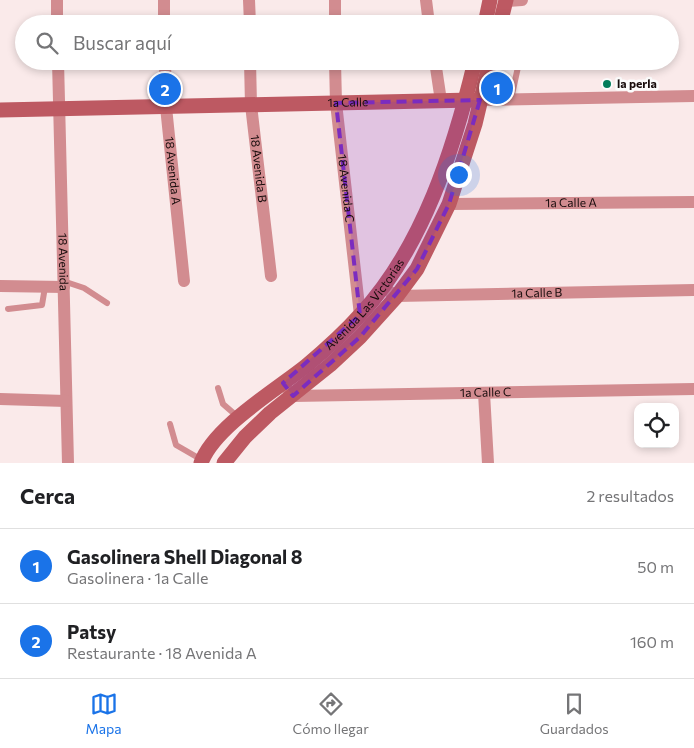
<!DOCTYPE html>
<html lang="es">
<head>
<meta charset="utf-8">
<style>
	body { margin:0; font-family:Commissioner,sans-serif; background:#f2f2f2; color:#202124 }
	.controls { position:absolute; right:15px; bottom:15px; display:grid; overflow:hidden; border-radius:10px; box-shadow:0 2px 8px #0003 }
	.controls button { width:45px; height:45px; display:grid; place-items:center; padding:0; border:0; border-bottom:1px solid #e0e0e0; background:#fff; color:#202124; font:25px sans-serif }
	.you { position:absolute; left:458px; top:174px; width:18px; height:18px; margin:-12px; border:4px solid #fff; border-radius:50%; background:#1a73e8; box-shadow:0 0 0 8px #1a73e833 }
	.badge { display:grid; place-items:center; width:32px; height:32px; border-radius:50%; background:#1a73e8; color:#fff; font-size:16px; font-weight:700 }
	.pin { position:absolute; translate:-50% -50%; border:2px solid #fff; box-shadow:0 1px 5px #0006 }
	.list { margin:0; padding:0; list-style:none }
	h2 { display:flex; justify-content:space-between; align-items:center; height:65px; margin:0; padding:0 20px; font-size:21px }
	h2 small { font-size:16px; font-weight:400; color:#757577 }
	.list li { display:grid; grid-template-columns:32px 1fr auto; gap:15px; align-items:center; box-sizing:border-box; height:75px; padding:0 20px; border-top:1px solid #e0e0e0 }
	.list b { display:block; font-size:19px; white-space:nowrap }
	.list p { margin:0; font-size:16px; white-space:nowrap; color:#757577 }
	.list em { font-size:16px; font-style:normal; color:#757577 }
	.icon { flex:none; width:28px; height:28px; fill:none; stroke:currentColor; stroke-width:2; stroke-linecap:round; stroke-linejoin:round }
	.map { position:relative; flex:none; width:694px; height:463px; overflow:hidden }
	.search { position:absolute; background:#fff; box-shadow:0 2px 8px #0003; left:15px; right:15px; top:15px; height:55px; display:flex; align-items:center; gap:12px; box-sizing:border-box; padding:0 18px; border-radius:28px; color:#757577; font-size:19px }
	.sheet { height:215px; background:#fff }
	nav { display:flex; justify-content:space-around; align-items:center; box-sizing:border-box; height:70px; border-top:1px solid #e0e0e0; background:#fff; font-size:14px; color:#757577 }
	nav a { display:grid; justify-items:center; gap:2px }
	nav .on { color:#1a73e8 }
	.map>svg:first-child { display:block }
</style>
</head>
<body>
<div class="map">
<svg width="694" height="463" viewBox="0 0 694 463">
	<rect width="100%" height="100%" fill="#faeaea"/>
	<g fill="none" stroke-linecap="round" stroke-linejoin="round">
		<!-- lane -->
		<g stroke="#d28c90" stroke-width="6">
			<path d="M502,16L518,24"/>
			<path d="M511,99L518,67"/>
			<path d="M63,281L84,288L107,303"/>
			<path d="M8,309L42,305L45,287"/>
			<path d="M218,388L223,404L238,417"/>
			<path d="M170,424L176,445L202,460"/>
		</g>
		<!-- street -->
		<g stroke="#d28c90" stroke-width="12">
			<path d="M57,0V24"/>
			<path d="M164,0V24"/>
			<path d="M249,0L250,24"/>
			<path d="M335,0V24"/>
			<path d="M426,0L429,24"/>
			<path d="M506,1L522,0"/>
			<path id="s1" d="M58,61L68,463"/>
			<path id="s2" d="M165,61L166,107L184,281"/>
			<path id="s3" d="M250,61L251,105L271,276"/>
			<path id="s4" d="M335,61L336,103L360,315"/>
			<path d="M435,61L441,101"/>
			<path d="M480,100L694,96"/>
			<path id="s5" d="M449,204L694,202"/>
			<path d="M0,286L64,287"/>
			<path id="s6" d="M383,288L397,296L694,290"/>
			<path id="s7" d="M289,391L293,396L694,389"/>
			<path d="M484,393L488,463"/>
			<path d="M0,399L66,401"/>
		</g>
		<!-- secondary -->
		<g stroke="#bd5962" stroke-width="15">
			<path d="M485,24L490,0"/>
			<path d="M500,24L506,0"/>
			<path id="s8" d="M0,110L473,100"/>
			<path id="s9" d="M201,463C214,427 276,390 306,366C324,351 345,332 361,314C423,247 454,149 475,61"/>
			<path d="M224,463L245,437L270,413L330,365L360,337L397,296L417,269L449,204L475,124L490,61"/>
		</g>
	</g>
	<!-- marked area -->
	<path fill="#7b2cbf" fill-opacity="0.2" stroke="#7b2cbf" stroke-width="4" stroke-dasharray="10 6" stroke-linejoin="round" d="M480,100L449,204L417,269L360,337L293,396L283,383L360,315L336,103Z"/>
	<!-- markers -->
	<circle fill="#047e5c" stroke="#fcfcfc" stroke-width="2" cx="607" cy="84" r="5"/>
	<g text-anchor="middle" stroke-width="5" stroke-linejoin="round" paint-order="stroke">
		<!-- poi labels -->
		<g font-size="12" font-weight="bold" fill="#180c0c" stroke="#fcfcfc" text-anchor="start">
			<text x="617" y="88">la perla</text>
		</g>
		<!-- street labels -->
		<g font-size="12" fill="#180c0c" stroke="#fcfcfc">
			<text dy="4" stroke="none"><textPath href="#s8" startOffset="348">1a Calle</textPath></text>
			<text dy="4" stroke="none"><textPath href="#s3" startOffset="108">18 Avenida B</textPath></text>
			<text dy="4" stroke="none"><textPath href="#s2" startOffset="110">18 Avenida A</textPath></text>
			<text dy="4" stroke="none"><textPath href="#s4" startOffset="128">18 Avenida C</textPath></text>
			<text dy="4" stroke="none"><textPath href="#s5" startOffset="122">1a Calle A</textPath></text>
			<text dy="4" stroke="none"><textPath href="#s1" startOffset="201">18 Avenida</textPath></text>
			<text dy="4" stroke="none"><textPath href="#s6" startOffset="156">1a Calle B</textPath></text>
			<text dy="4" stroke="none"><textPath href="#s9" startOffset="230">Avenida Las Victorias</textPath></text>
			<text dy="4" stroke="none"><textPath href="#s7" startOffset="199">1a Calle C</textPath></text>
		</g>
	</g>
</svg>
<div class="controls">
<button><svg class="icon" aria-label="locate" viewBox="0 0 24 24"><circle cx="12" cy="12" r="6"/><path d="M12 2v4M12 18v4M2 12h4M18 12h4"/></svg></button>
</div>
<div class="you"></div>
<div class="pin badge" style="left:497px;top:88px">1</div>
<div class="pin badge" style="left:165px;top:89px">2</div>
<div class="search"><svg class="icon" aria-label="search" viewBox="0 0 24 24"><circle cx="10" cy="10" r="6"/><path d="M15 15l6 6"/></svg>Buscar aquí</div>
</div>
<section class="sheet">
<h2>Cerca<small>2 resultados</small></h2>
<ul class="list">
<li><span class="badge">1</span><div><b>Gasolinera Shell Diagonal 8</b><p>Gasolinera · 1a Calle</p></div><em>50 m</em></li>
<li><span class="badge">2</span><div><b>Patsy</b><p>Restaurante · 18 Avenida A</p></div><em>160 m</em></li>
</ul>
</section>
<nav>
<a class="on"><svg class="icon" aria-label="map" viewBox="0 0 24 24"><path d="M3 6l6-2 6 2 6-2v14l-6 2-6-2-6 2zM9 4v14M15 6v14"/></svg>Mapa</a>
<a><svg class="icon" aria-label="directions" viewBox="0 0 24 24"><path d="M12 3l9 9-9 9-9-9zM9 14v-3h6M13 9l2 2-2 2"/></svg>Cómo llegar</a>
<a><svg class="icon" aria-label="saved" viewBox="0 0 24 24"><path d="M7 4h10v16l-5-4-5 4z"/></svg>Guardados</a>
</nav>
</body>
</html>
